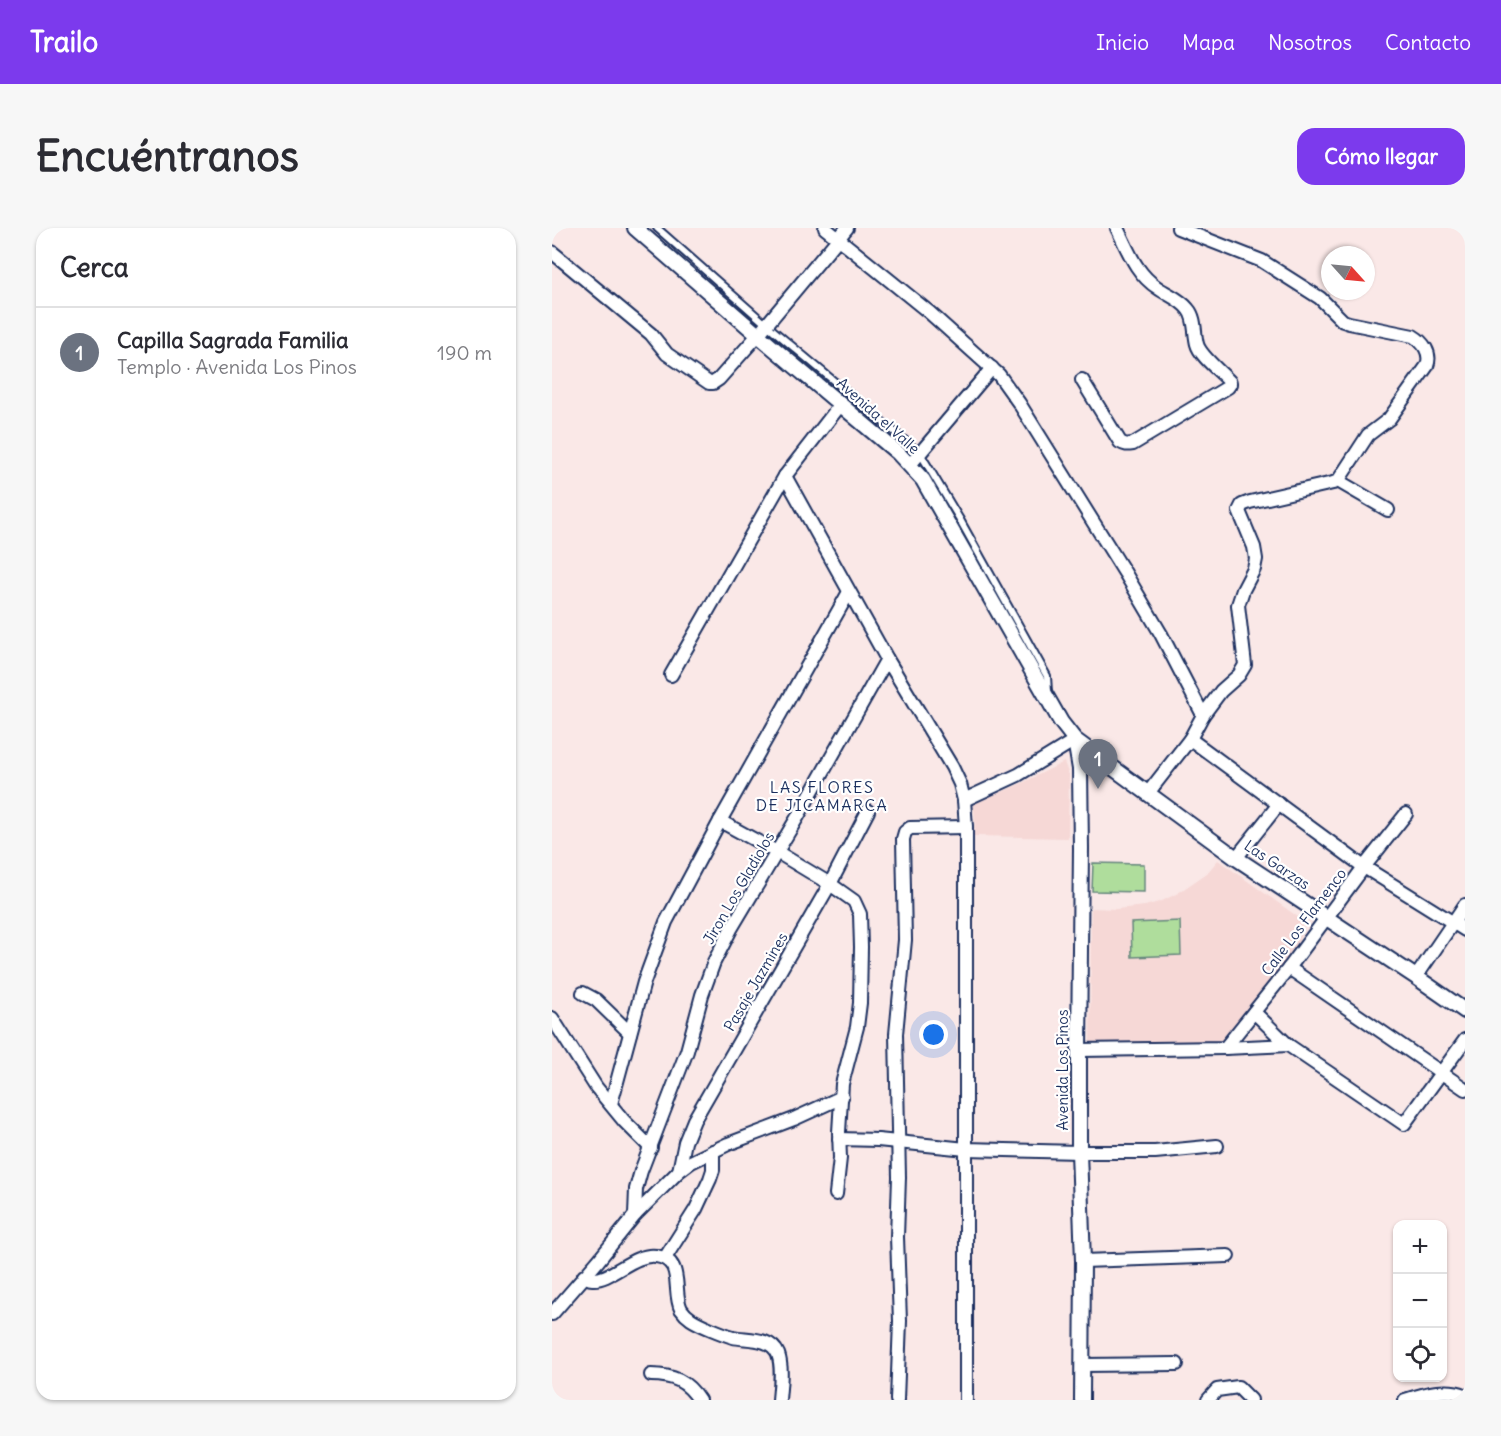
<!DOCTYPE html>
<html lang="es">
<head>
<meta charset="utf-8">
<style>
	body { margin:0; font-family:Delius,sans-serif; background:#f7f7f7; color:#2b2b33 }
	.controls { position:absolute; right:18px; bottom:18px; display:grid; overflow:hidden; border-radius:12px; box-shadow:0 2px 4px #0004 }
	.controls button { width:54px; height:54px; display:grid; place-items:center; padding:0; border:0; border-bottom:2px solid #e1e1e2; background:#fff; color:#2b2b33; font:30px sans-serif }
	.compass { position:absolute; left:769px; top:18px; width:54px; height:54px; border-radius:50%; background:#fff; box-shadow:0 2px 4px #0004; rotate:117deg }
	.you { position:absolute; left:382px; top:807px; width:21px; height:21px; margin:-15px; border:4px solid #fff; border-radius:50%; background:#1a73e8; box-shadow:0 0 0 9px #1a73e833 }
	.badge { display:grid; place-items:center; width:39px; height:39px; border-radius:50%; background:#7c3aed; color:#fff; font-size:20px; font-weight:700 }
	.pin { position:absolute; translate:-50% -50px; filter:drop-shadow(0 2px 3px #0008) }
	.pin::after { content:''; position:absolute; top:32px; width:21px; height:18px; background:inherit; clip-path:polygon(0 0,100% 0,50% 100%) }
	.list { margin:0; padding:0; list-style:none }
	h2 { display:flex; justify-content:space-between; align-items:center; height:78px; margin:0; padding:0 24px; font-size:26px }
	h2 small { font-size:20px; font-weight:400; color:#7c7c81 }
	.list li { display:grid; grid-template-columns:39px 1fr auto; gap:18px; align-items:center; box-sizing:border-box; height:90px; padding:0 24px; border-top:2px solid #e1e1e2 }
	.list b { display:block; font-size:22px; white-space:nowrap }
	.list p { margin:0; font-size:20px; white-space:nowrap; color:#7c7c81 }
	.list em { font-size:20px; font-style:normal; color:#7c7c81 }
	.icon { flex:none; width:33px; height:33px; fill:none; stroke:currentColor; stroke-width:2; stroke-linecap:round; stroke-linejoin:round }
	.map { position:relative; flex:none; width:913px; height:1172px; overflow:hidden; border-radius:18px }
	header { display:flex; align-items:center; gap:36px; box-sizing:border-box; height:84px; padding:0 30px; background:#7c3aed; color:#fff }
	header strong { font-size:28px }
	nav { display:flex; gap:33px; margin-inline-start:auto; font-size:21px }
	.intro { display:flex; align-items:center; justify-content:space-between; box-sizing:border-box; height:144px; padding:0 36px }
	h1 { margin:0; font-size:42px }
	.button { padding:15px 27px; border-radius:18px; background:#7c3aed; color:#fff; font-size:21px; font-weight:700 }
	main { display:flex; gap:36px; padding:0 36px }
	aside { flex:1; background:#fff; border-radius:18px; box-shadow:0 2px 4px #0004 }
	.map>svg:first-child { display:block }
</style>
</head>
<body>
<header>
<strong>Trailo</strong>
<nav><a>Inicio</a><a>Mapa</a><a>Nosotros</a><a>Contacto</a></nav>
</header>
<div class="intro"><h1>Encuéntranos</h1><a class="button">Cómo llegar</a></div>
<main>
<aside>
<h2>Cerca<small></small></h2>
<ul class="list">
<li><span class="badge" style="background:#6b7280">1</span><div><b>Capilla Sagrada Familia</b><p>Templo · Avenida Los Pinos</p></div><em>190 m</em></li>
</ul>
</aside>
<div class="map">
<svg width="913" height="1172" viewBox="0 0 913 1172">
	<rect width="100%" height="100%" fill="#fae8e7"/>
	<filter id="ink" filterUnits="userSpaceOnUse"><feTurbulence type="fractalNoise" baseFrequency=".0167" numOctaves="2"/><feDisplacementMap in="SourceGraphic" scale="12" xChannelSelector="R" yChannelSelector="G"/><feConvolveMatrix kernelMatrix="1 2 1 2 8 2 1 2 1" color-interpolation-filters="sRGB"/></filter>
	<g filter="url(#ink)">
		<!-- built -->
		<g fill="#f6d8d6">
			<path d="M512,534L517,547L516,610L422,608L423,590L421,576L466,557Z"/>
			<path d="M666,632L753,694L749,698V707L747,711L749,714L678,806L667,817H538L539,680L564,681L593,678L610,673L626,665L655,645Z"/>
		</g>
		<!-- green -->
		<g fill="#afdd9c" stroke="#65867d" stroke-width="1.5">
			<path d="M541,635L592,636V664L540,663Z"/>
			<path d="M628,693L629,727L580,729L579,695Z"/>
		</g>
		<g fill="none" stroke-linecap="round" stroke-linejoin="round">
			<defs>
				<path id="service" d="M105,0L215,97L368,225L407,290L495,448L496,464"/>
				<g id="minor">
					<path d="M273,0L378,85L447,147L467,175L573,345L609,406L651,487"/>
					<path d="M0,24L99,106L115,126L157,155H161L167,151L206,107L295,0"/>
					<path d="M530,152L568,214C573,217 575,217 581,216L676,159L678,156V154C669,144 648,128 645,116C642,105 644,90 636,81C628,71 616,67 606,60C584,46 576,22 565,0"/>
					<path d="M358,237L440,140"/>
					<path d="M233,248L335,431L400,539L408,556L412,572L414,599V1172"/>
					<path d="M786,253L836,282"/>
					<path d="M119,447L233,248L289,176"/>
					<path d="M638,511L812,639L913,702"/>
					<path d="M596,565L638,511L651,487L669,463L687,447L693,437L686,377L691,362L702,341L704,331L702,319L687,283L690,277L698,274L781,255L786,253L816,207L837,191L875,138C880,125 871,114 861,108L797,95L791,93L768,70L710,33L626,0"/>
					<path d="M412,572L466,547L523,512"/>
					<path d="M168,593L225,624L278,656L302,673L308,686L309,719L308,775L305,799L290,856L287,904L288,930L284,966"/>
					<path d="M684,630L727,576"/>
					<path d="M737,740L913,861"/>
					<path d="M864,749L913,677"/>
					<path d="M31,765L44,772L78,805"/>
					<path d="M702,784L736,817"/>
					<path d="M0,790L44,859L72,893L99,920"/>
					<path d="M673,820L737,740L812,639L854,586"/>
					<path d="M527,822L673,820L736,817L852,896L913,812"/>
					<path d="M59,876L92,754L114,694L168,593L297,364"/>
					<path d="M287,911L326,912L414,921L527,924H603L665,918"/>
					<path d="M127,943L133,914L142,892L278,656L316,583"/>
					<path d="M83,987L84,961L89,943L135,823L150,767L162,734L179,701L245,590L335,431"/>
					<path d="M113,1030L144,981L158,951L161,942V923"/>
					<path d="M531,1033L676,1028"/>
					<path d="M32,1048C35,1049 37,1051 40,1051C59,1053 81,1025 104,1028C133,1032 120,1064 129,1081C131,1084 136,1089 139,1091C148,1097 171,1106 181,1109C196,1112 219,1109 226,1126C231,1140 228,1158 227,1172"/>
					<path d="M0,1086L46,1033L83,987L127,943L139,934L176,916L242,891L290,869"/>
					<path d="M531,1137L625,1136"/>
					<path d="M99,1147C121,1147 135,1153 147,1172"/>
					<path d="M345,1172L348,1093L345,1009L347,949L344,806L353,712L351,611L353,604L358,600L414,599"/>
					<path d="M656,1172L665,1162L686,1159L699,1172"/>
					<path d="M853,1172C872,1166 894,1159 913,1167"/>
				</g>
				<g id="tertiary">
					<path d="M83,0L206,107L346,225L371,252L509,494L523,512L684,630L864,749L913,783"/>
					<path d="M523,512L528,541L529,620L527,822V924L531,1033L530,1172"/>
				</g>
			</defs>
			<!-- service casing -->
			<use href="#service" stroke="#1b2f5e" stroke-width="10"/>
			<!-- minor casing -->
			<use href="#minor" stroke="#1b2f5e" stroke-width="16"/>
			<!-- tertiary casing -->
			<use href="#tertiary" stroke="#1b2f5e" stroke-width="18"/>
			<!-- service -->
			<use href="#service" stroke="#fff" stroke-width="6"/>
			<!-- minor -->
			<use href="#minor" stroke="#fff" stroke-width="12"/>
			<!-- tertiary -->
			<use href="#tertiary" stroke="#fff" stroke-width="14"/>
		</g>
	</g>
	<g text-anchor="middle" stroke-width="4.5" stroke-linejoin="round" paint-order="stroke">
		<!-- street labels -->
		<g font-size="15" fill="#1b2f5e" stroke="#fff">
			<text transform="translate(326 188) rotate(42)" y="5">Avenida el Valle</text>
			<text transform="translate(725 637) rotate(34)" y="5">Las Garzas</text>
			<text transform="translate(187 660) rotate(-60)" y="5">Jiron Los Gladiolos</text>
			<text transform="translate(752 694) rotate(-53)" y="5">Calle Los Flamenco</text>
			<text transform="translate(204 754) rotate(-60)" y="5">Pasaje Jazmines</text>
			<text transform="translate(511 842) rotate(-90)" y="5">Avenida Los Pinos</text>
		</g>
		<!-- neighbourhood labels -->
		<g font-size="16" letter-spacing="1.5" fill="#1b2f5e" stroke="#fff">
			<text x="270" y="565">LAS FLORES<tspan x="270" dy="18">DE JICAMARCA</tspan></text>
		</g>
	</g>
</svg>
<div class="controls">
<button>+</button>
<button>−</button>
<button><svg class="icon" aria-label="locate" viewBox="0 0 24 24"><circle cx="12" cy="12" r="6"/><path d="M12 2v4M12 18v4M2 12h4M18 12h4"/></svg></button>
</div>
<svg class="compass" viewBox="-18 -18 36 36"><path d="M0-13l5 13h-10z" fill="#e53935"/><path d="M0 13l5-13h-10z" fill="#7c7c81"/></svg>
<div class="you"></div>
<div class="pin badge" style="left:546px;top:561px;background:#6b7280">1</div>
</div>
</main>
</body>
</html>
